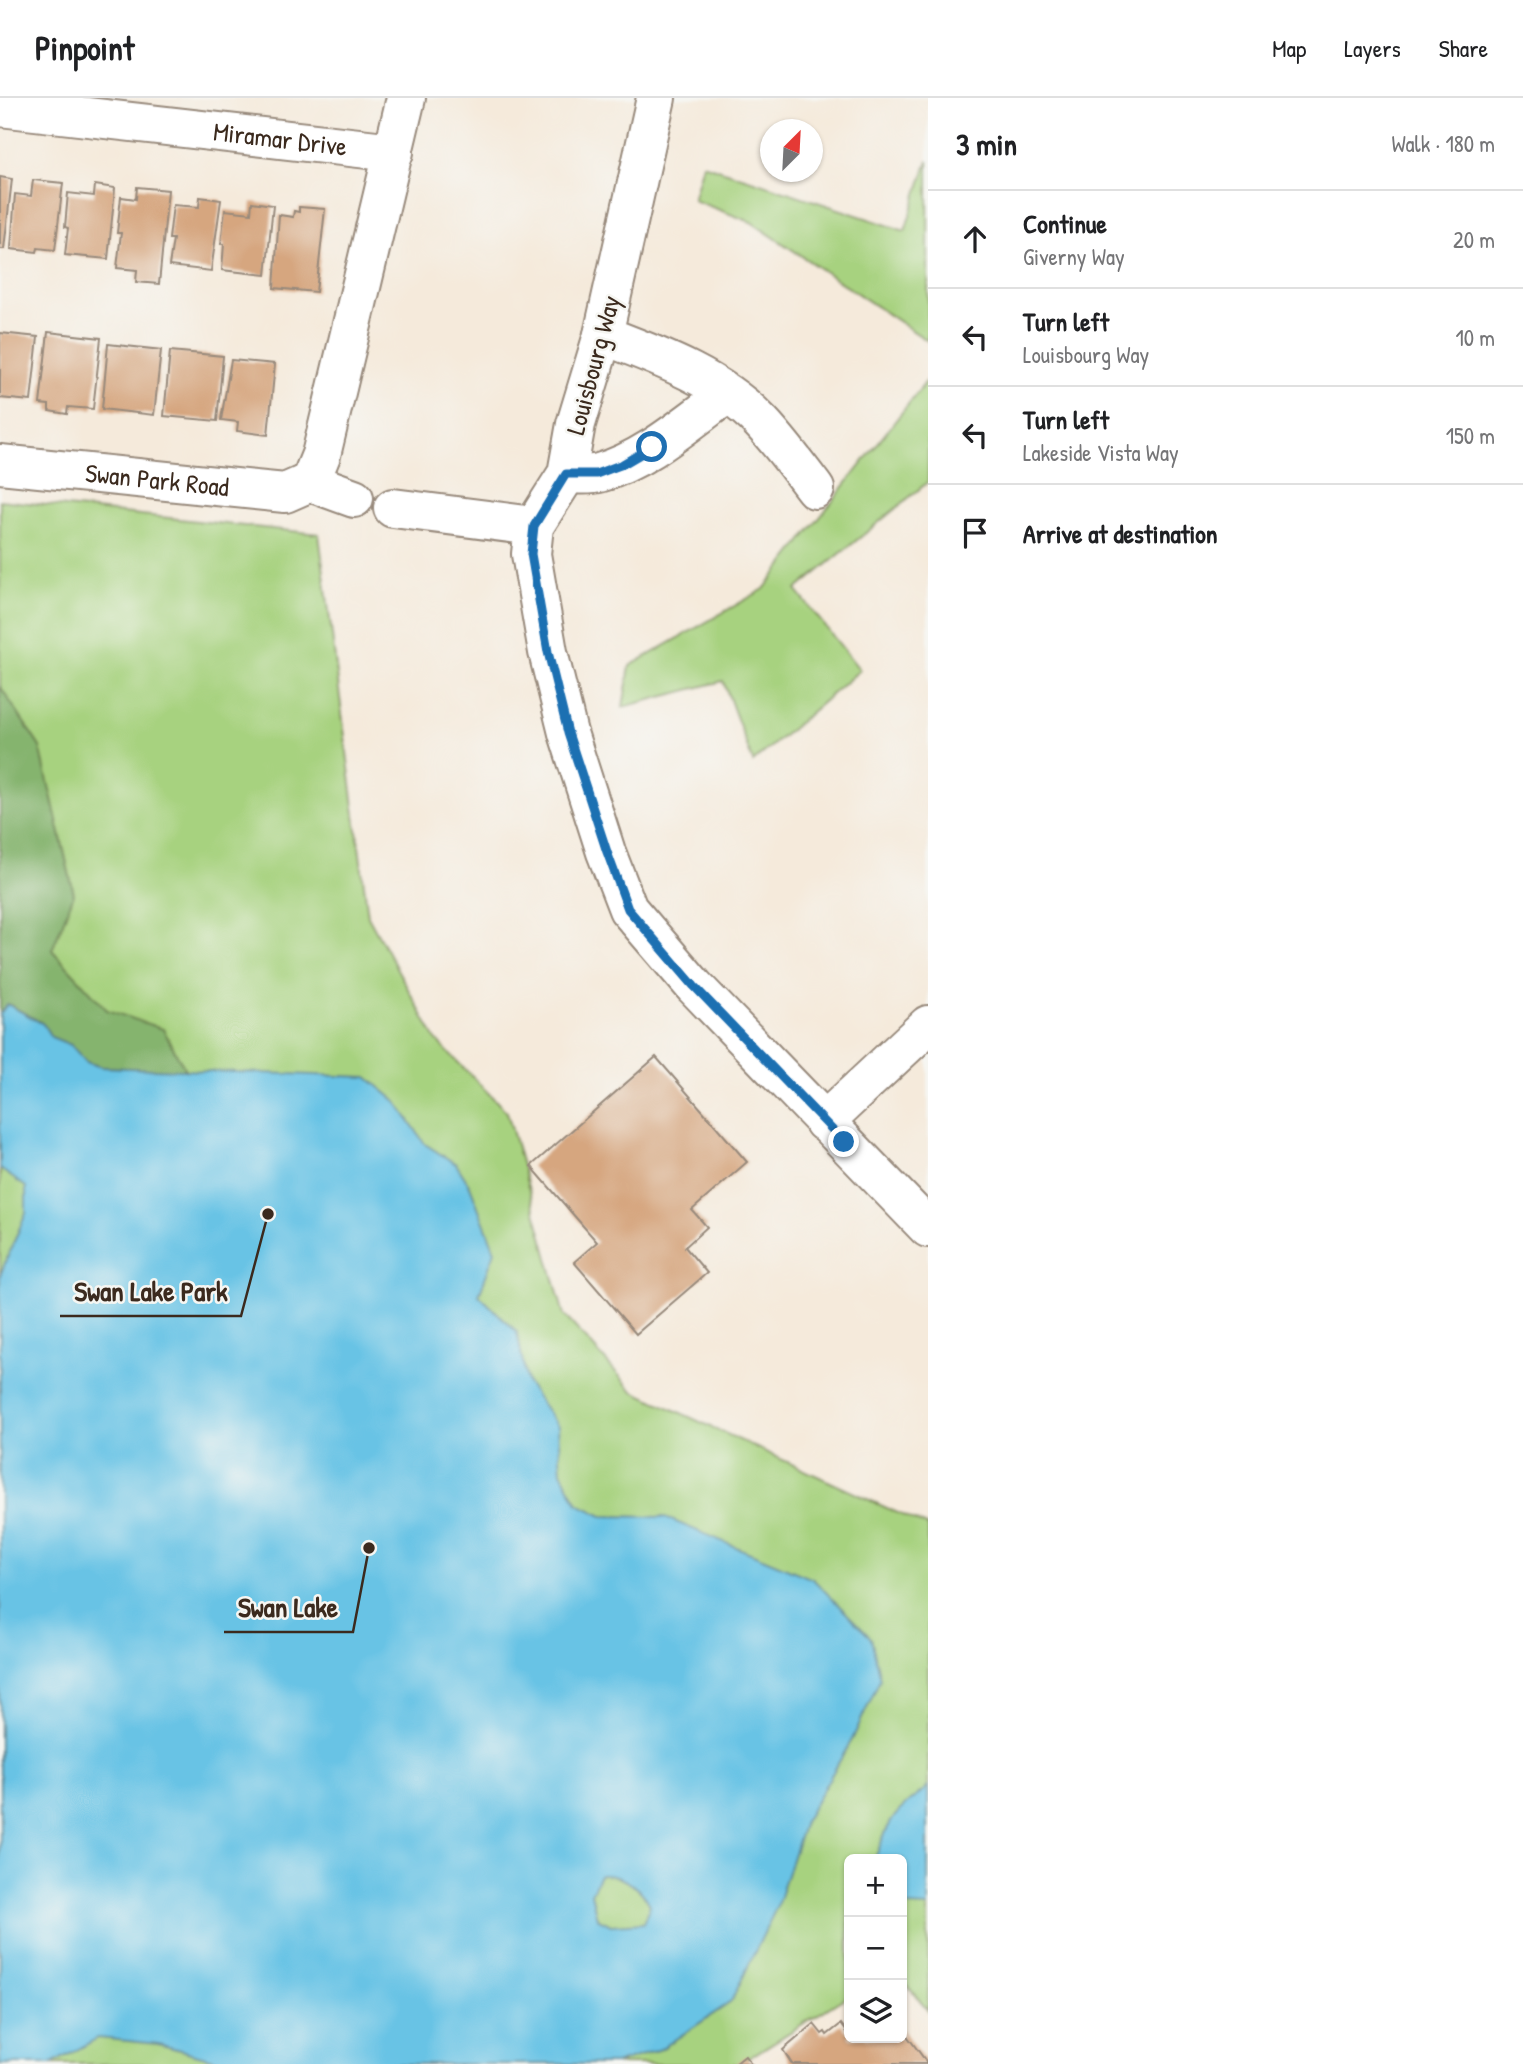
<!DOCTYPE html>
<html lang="en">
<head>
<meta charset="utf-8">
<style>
	body { margin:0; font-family:"Patrick Hand",sans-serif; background:#f6f6f6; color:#202124 }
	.controls { position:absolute; right:21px; bottom:21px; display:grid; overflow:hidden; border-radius:10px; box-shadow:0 2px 5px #0004 }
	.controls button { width:63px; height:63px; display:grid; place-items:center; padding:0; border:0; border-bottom:2px solid #e0e0e0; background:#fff; color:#202124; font:35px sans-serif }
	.compass { position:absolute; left:760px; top:21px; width:63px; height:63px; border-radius:50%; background:#fff; box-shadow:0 2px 5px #0004; rotate:24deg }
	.stop { position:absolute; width:21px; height:21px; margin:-16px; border:5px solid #1f6fb2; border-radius:50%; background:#fff }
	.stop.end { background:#1f6fb2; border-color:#fff; box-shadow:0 2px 7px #0008 }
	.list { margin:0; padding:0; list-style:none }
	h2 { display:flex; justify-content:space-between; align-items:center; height:91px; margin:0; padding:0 28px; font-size:30px }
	h2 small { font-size:23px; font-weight:400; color:#757577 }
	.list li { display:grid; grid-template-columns:46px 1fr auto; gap:21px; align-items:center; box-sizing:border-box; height:98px; padding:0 28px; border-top:2px solid #e0e0e0 }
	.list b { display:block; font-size:26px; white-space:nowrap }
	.list p { margin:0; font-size:23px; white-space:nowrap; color:#757577 }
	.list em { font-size:23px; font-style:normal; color:#757577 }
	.icon { flex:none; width:38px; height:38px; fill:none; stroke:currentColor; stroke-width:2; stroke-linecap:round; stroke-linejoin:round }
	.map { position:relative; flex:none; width:928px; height:1966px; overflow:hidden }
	header { display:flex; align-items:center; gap:42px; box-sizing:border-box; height:98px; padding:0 35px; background:#fff; border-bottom:2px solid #e0e0e0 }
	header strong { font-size:33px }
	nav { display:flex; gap:38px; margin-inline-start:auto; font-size:24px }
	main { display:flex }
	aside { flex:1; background:#fff }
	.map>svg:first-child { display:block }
</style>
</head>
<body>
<header>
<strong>Pinpoint</strong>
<nav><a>Map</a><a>Layers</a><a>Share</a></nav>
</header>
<main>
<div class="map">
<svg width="928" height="1966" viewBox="0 0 928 1966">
	<rect width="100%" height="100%" fill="#f6f6f2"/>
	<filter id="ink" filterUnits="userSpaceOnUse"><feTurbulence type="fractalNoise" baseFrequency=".0143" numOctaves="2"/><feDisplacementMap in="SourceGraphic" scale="14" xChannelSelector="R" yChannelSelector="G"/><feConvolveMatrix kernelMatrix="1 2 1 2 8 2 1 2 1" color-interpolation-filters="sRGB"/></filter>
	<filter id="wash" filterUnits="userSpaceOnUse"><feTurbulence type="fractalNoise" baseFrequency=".00686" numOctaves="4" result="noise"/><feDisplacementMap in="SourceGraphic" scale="28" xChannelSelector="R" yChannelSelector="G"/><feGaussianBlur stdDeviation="1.57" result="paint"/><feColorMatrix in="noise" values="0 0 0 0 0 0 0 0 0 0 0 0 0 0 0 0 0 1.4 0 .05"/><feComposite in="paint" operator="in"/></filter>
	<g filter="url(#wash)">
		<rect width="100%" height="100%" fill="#f5eadb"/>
		<!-- green -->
		<g fill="#a7d27f" stroke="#717e4e" stroke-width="2">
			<path d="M928,62V243L751,124L693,102L703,66L905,133Z"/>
			<path d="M928,281V384L796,492L860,572L753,664L723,583L623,609L630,568L764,491Z"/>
			<path d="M0,402L319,436L368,818L436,942L507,1014L564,1217L633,1293L928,1429V1913L902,1881V1761H849V1897L739,1966H0Z"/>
		</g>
		<!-- forest -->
		<path fill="#85b46e" stroke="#606f46" stroke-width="2" d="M0,588L40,649L74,796L52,852L107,912L163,931L186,973L101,969L86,964L71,947L51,939L42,925L8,906L0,916Z"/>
		<!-- water -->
		<g fill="#67c3e5" stroke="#517682" stroke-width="2" fill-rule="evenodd">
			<path d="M7,906L43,926L51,939L71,947L86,964L101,969L367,979L396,1003L425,1046L456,1066L470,1088L495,1153L479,1197L517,1234L527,1285L558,1328L561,1374L578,1406L603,1418L664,1419L813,1481L871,1540L880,1581L853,1640L804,1724L777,1808L731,1904L661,1951L615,1966H268L224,1964L158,1946L98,1940L52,1966H0V1177L26,1115V1089L0,1071V916ZM600,1777C620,1776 642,1789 650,1807L643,1825L611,1827L597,1820L591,1795Z"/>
			<path d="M928,1689V1809L907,1808L902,1804V1761H875C889,1721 894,1714 928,1689Z"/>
		</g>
		<g id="blocks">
			<!-- building -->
			<g fill="#d6a67f">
				<path d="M0,79L12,81L4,151H0Z"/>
				<path d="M33,82L63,85L55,152L38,150L37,154L11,151L15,96L31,98Z"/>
				<path d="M95,87L115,90L108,161L65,157L68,130L65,129L68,95L94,98Z"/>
				<path d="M137,89L168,92L159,186L136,184L137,172L117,170L121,135H117L121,99L136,101Z"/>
				<path d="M200,99L221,102L211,173L169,168L173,141H169L173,107L199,109Z"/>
				<path d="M252,104L273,107L266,177L222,172L224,146H221L225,112L251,115Z"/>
				<path d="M299,109L325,111L316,194L274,190L279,117L293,119L294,113L299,114Z"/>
				<path d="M48,234L101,240L93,311L68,309L67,316L49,313V307L40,306Z"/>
				<path d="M0,235L38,239L31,303L0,300Z"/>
				<path d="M108,246L161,252L154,317L102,311Z"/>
				<path d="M170,253L223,258L217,323L164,318Z"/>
				<path d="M231,262L275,266L268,337L237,333L238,324L221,322Z"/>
				<path d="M656,959L747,1064L692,1112L707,1129L685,1149L707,1175L636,1236L574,1164L597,1144L531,1068Z"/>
				<path d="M814,1926L822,1936L825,1934L827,1937L841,1926L847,1934L849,1933V1940H902V1931L928,1966H792L783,1952Z"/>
				<path d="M745,1958L751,1966H735Z"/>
			</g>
		</g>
	</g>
	<g filter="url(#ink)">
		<use href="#blocks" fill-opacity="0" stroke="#988a7c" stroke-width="2"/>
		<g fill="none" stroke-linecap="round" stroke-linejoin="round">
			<defs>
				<g id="minor">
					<path d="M656,0L603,237L576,326L567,376L534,428L531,456L548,554L568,635L606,754L628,811L694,888L928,1130"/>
					<path id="s1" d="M0,9L394,54"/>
					<path d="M603,237C658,258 719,280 761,324C781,345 798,369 815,391"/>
					<path id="s2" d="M0,366L285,395L310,384"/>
					<path d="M567,376C577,376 589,378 599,375C646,362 688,324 727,296"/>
					<path d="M310,384L321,357L406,0"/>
					<path d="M310,384L354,400"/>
					<path d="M393,410L534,428"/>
					<path d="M824,1024L928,927"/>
				</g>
			</defs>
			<!-- minor casing -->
			<use href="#minor" stroke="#988a7c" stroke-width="42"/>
			<!-- minor -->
			<use href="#minor" stroke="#fff" stroke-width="38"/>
		</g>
	</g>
	<g fill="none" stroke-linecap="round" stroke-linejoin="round" filter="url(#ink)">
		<!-- route -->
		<path stroke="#1f6fb2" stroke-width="9" d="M652,349L623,366L596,376H566L534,428L531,456L548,554L568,635L607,754L628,811L694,888L844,1044"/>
	</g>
	<g text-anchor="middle" stroke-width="5" stroke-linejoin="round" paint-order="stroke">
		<!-- street labels -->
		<g font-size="26" fill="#3b2a1e" stroke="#f6f6f2">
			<text dy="9" stroke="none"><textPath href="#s1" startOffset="282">Miramar Drive</textPath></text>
			<text transform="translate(593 267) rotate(-75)" y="9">Louisbourg Way</text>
			<text dy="9" stroke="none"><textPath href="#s2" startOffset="158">Swan Park Road</textPath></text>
		</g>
	</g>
	<!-- callouts -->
	<path fill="none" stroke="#3b2a1e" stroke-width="2.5" d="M268 1116L241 1218H60M369 1450L353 1534H224"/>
	<g fill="#3b2a1e" stroke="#f6f6f2" stroke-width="2.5">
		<circle cx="268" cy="1116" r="7"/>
		<circle cx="369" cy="1450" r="7"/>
	</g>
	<g font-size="28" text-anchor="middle" font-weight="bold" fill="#3b2a1e" stroke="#f6f6f2" stroke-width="5" stroke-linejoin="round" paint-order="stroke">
		<text x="151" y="1203">Swan Lake Park</text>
		<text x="288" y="1519">Swan Lake</text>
	</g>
</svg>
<div class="controls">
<button>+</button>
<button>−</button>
<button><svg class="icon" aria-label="layers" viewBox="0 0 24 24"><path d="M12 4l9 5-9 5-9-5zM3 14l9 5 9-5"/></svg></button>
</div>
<svg class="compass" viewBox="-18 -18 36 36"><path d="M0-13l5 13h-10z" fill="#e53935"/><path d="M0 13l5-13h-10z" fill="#757577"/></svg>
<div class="stop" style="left:652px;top:349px"></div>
<div class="stop end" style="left:844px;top:1044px"></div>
</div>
<aside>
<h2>3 min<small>Walk · 180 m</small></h2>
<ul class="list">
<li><svg class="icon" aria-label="ahead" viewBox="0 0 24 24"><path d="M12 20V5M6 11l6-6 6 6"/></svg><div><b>Continue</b><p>Giverny Way</p></div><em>20 m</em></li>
<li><svg class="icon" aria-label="left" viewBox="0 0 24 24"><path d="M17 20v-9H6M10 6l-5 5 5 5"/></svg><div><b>Turn left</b><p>Louisbourg Way</p></div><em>10 m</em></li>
<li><svg class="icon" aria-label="left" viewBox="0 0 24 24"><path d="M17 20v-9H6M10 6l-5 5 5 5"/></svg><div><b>Turn left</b><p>Lakeside Vista Way</p></div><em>150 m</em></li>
<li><svg class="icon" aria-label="arrive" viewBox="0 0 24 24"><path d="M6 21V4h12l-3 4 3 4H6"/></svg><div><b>Arrive at destination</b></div></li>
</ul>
</aside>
</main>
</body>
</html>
